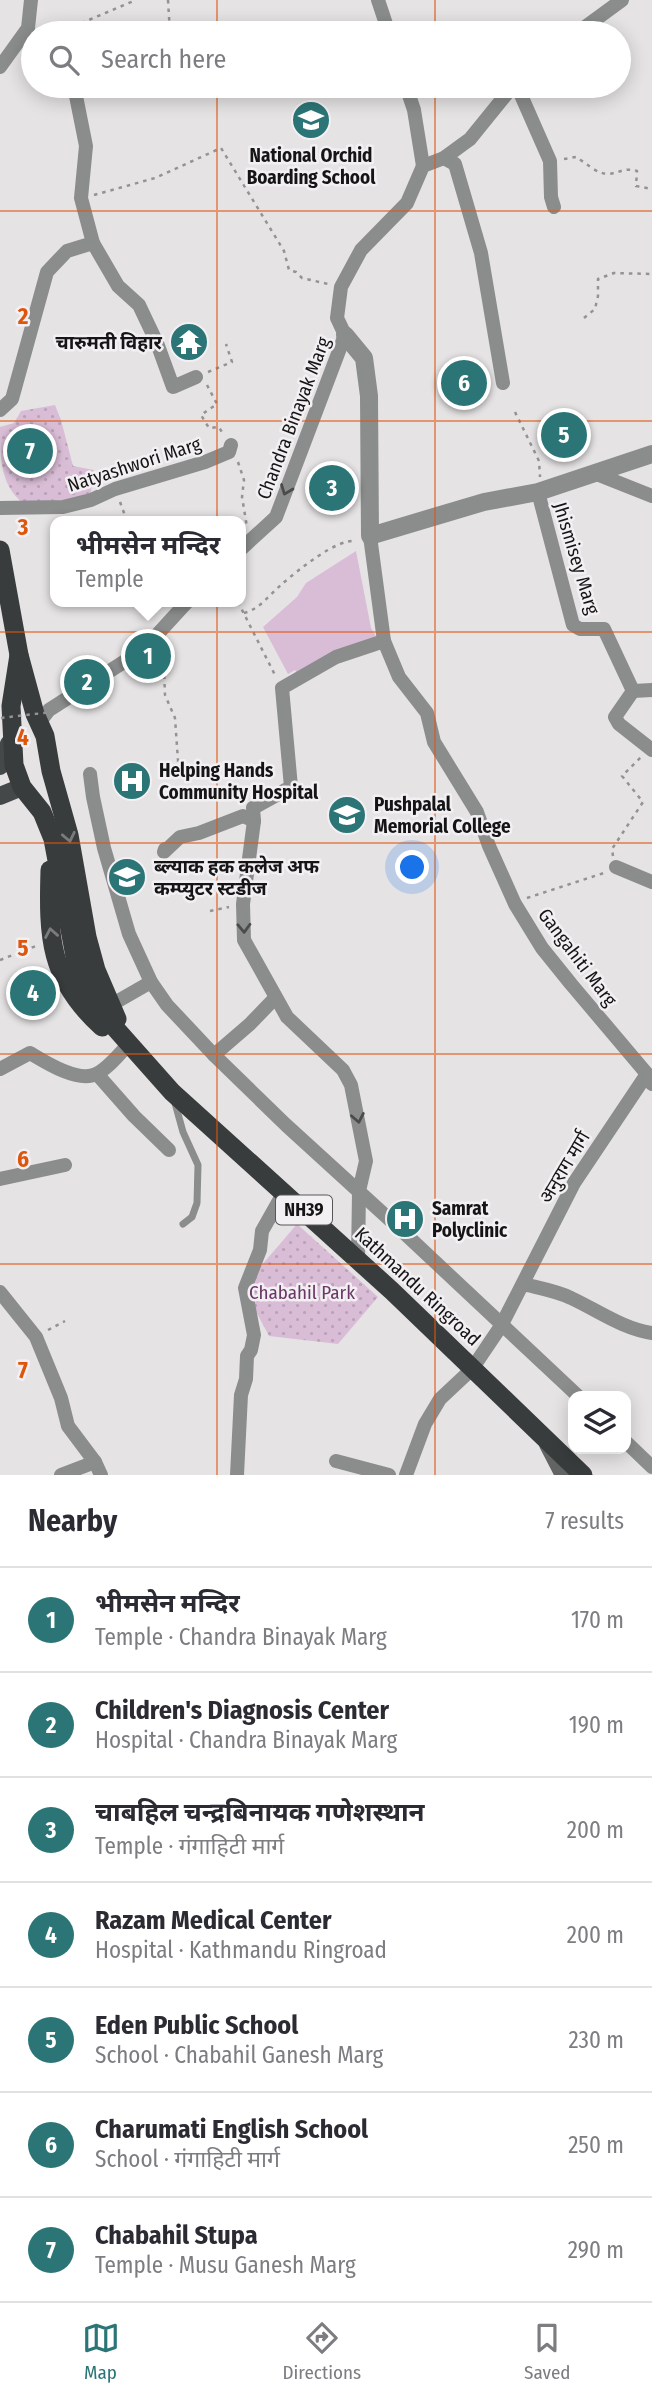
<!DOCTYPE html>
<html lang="en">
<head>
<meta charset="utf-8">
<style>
	body { margin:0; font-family:"Fira Sans Condensed","Noto Sans Devanagari",sans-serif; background:#f7f7f7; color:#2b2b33 }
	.controls { position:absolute; right:21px; bottom:21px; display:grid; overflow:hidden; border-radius:14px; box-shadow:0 4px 18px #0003 }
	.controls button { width:63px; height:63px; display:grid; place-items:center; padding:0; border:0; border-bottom:2px solid #e1e1e2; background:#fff; color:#2b2b33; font:35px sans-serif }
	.you { position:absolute; left:413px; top:868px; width:24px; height:24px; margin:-18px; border:5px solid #fff; border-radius:50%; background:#1a73e8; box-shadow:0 0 0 10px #1a73e833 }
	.badge { display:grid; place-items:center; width:46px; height:46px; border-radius:50%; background:#2b7576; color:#fff; font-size:23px; font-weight:700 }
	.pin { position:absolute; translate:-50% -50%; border:4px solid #fff; box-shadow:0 2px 7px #0006 }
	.popup { position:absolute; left:50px; top:516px; width:196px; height:91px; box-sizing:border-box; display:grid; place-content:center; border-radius:14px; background:#fff; filter:drop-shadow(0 2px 5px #0005); font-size:23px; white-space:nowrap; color:#7c7c81 }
	.popup b { font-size:26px; color:#2b2b33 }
	.popup::after { content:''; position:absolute; left:50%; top:100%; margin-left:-14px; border:14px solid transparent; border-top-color:#fff }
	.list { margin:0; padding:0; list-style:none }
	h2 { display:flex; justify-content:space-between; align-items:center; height:91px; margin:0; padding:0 28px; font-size:30px }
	h2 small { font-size:23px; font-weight:400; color:#7c7c81 }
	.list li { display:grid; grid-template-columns:46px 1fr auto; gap:21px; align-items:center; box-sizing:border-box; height:105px; padding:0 28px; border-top:2px solid #e1e1e2 }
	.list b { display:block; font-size:26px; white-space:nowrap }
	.list p { margin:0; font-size:23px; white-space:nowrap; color:#7c7c81 }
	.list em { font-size:23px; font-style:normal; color:#7c7c81 }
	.icon { flex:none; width:38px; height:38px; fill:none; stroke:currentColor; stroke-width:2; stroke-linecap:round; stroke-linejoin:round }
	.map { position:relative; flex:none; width:652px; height:1475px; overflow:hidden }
	.search { position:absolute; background:#fff; box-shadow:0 4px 18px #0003; left:21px; right:21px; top:21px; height:77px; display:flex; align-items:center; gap:18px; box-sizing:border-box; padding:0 24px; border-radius:38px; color:#7c7c81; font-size:26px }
	.sheet { height:826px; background:#fff }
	nav { display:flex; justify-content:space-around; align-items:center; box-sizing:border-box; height:98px; border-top:2px solid #e1e1e2; background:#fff; font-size:19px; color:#7c7c81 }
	nav a { display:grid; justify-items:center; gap:4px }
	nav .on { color:#2b7576 }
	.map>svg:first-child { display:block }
</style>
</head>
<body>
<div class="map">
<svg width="652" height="1475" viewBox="0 0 652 1475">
	<defs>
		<pattern id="park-dots" width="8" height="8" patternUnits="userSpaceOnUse" patternTransform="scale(1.75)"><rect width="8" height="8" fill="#d9bdd6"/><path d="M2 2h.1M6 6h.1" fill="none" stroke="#baa2b7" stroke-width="1.8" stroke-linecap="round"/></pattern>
	</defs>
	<rect width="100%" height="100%" fill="#e6e3e5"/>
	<!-- grass -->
	<path fill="#d9bdd6" d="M356,551L371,628L377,638C346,645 324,657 297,673L295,670L288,674L263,627L297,597L306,583Z"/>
	<!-- park -->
	<g fill="url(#park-dots)">
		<path d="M55,405L61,420L73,466L94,470L90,499L23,503C0,485 0,456 0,427L14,423L21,411Z"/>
		<path d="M297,1224L378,1297L338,1344L269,1336L243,1287Z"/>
	</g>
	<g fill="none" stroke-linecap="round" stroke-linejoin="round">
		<!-- path -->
		<g stroke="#949293" stroke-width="2.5" stroke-dasharray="3.5 5" stroke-linecap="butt">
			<path d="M168,0L170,33"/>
			<path d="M58,33L136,0"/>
			<path d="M206,33L226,27L234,33"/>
			<path d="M564,159L576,157C586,163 597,174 608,174C619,173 625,167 637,171L636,186L652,189"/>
			<path d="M94,195L155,178L221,148L284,251L289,270L296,272L302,278L328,284"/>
			<path d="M584,318L595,309L598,296V279L614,273L652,274"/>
			<path d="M208,372L232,362L226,344"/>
			<path d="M207,385L217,404L201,415L209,428L219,427L223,434"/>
			<path d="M515,412L539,461L540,477"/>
			<path d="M238,462L244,480L242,497L247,527"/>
			<path d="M120,502L127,521"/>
			<path d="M238,602L276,677"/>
			<path d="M244,613C260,609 269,595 282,584C297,571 337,538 356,541"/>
			<path d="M163,648L172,661L171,665L164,670L165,695L175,718L179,775"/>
			<path d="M613,856L612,849L643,802L622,776L642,756"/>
			<path d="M527,898L604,873"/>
			<path d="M210,911L229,907"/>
			<path d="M0,960L36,946"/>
			<path d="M48,1330L65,1321"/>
		</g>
		<!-- service -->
		<path stroke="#8b8d8d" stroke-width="7" d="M175,1103L183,1132L198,1165L197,1203L192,1217L183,1224"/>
		<!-- minor -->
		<g stroke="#8b8d8d" stroke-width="14">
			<path d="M378,0L389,33"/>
			<path d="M577,33L622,0"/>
			<path d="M0,67L28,28L31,0"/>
			<path d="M406,86L414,110L423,166"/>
			<path d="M517,86L550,161L551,197L554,207"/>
			<path d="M444,158L455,164L481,253L503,383"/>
			<path d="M93,243L118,286L139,305L157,343L173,387L196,377"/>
			<path d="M0,410L12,399L47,272L67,251L93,243L81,198L86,146L76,96L70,86"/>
			<path d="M594,473L652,496"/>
			<path d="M538,492L573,625L580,629H604L633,691L615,717L619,724L652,750"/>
			<path d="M0,508L63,507L91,500L115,489L205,462L229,452L231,445"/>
			<path d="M370,536L384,641L399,677L427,713L434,742L477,812L489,846L515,904L542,948L571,984L647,1074L652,1084"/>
			<path d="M241,549L276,517L345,335L337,318L341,287L361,250L407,203L423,166L444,158L470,139L513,86"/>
			<path d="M633,691L652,690"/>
			<path d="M39,723L49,710L144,649L187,602"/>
			<path d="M90,774L93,797L104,848L129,934L151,982L167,1005L214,1055L286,1125L400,1229L578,1396"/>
			<path d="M165,849L164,852L180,837L199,833L243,816L254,821"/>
			<path d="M616,867L652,882"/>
			<path d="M104,1009L151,982"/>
			<path d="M214,1055L250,1024L275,998"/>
			<path d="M0,1069L30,1053C45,1062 78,1083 96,1074C108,1069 120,1053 129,1044"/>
			<path d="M97,1074L134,1116L169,1150"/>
			<path d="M0,1179L65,1165"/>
			<path d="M358,1261L359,1191L366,1161L351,1085L343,1070L287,1017L244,940L243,904L254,821L253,808L291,787L282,688L336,657L384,641"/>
			<path d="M523,1284C539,1288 557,1291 571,1298C597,1310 623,1329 652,1333"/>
			<path d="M0,1292L36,1337L61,1398L68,1426L95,1462L101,1475"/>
			<path d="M626,1442L652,1467"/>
			<path d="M336,1461L389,1475"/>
			<path d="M61,1475L95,1462"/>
			<path d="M237,1475L241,1395L246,1379L247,1356L251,1350L254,1335L245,1288L260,1250L262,1231L284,1192"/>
			<path d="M406,1475L425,1424L440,1399L472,1369L501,1326L574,1183L647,1074"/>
		</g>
		<!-- tertiary -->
		<path stroke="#8b8d8d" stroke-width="18" d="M345,335L364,358L369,396L370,536L484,502L538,492L652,454"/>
		<!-- secondary -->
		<path stroke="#626464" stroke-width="18" d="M548,1444L564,1475"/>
		<!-- primary -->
		<g stroke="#454848" stroke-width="18">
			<path d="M0,766L9,744L14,741"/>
			<path d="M0,796L22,787"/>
		</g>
		<!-- trunk -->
		<g stroke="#393c3c" stroke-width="19">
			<path d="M0,550L19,655L35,714L45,736L51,771L69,835L87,937L96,970L117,1019"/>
			<path d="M19,655L11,706L14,765L22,787L42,812L53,839L77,967L87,991L100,1011L172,1092L392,1291L583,1475"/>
			<path d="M50,870C48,937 49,979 102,1027"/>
		</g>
		<!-- path-bridge -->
		<path stroke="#949293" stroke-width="2.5" stroke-dasharray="3.5 5" stroke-linecap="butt" d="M1,718L52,712"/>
	</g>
	<!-- one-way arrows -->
	<defs><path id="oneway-chevron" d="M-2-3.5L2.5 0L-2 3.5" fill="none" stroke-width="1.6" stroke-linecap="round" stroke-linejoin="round" transform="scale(1.75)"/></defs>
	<g stroke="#4b4b4b">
		<use href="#oneway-chevron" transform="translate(286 490) rotate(111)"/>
		<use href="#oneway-chevron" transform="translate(244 928) rotate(88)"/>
		<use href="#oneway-chevron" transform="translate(358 1118) rotate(79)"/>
	</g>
	<g stroke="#7a7b7c">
		<use href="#oneway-chevron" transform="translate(69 837) rotate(78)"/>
		<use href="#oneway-chevron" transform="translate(51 933) rotate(-100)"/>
	</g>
	<!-- grid -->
	<path fill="none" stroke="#de560c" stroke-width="2" stroke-opacity="0.55" d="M217,0V33M435,0V33M217,86V1475M435,86V1475M0,211H652M0,421H652M0,632H652M0,843H652M0,1054H652M0,1264H652"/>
	<!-- icons -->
	<defs>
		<symbol id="school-disc" viewBox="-11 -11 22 22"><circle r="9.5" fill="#2b7576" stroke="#f3f0f3"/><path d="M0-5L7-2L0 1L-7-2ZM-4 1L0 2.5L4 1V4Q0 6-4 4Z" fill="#fff"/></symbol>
		<symbol id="temple-disc" viewBox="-11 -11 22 22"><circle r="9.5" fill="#2b7576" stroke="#f3f0f3"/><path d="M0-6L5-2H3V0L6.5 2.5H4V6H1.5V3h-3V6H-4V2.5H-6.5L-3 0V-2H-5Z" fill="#fff"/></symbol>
		<symbol id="hospital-disc" viewBox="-11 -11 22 22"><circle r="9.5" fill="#2b7576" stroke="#f3f0f3"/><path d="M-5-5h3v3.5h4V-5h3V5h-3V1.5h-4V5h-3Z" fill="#fff"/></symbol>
		<symbol id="university-disc" viewBox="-11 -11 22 22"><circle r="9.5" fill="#2b7576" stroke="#f3f0f3"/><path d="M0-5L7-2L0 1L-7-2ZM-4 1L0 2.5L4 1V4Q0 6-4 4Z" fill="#fff"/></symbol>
	</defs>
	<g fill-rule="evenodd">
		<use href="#school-disc" x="289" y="98" width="44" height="44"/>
		<use href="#temple-disc" x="167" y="320" width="44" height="44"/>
		<use href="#hospital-disc" x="110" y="759" width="44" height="44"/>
		<use href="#university-disc" x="325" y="793" width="44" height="44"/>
		<use href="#university-disc" x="105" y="855" width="44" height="44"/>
		<use href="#hospital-disc" x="383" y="1197" width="44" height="44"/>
	</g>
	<g text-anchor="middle" stroke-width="5" stroke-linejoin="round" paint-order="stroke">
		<!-- shield labels -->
		<rect fill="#f3f0f3" stroke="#585758" stroke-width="2" x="276" y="1195.5" width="56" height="29" rx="5"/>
		<g font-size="18" font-weight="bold" fill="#161515">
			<text x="304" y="1216">NH39</text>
		</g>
		<!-- poi labels -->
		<g font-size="19" font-weight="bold" fill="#161515" stroke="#f3f0f3" text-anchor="start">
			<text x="311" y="162" text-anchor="middle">National Orchid<tspan x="311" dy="22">Boarding School</tspan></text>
			<text x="162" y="349" text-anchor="end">चारुमती विहार</text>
			<text x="159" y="777">Helping Hands<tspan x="159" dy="22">Community Hospital</tspan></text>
			<text x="374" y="811">Pushpalal<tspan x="374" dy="22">Memorial College</tspan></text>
			<text x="154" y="873">ब्ल्याक हक कलेज अफ<tspan x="154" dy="22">कम्प्युटर स्टडीज</tspan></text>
			<text x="432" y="1215">Samrat<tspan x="432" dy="22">Polyclinic</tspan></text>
		</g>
		<!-- street labels -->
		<g font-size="19" fill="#161515" stroke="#f3f0f3">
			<text transform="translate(293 418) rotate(-69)" y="7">Chandra Binayak Marg</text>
			<text transform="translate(134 464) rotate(-18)" y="7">Natyashwori Marg</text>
			<text transform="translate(577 558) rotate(73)" y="7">Jhismisey Marg</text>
			<text transform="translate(578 957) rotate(53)" y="7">Gangahiti Marg</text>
			<text transform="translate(564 1167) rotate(-59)" y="7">अनुराग मार्ग</text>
			<text transform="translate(418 1286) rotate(43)" y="7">Kathmandu Ringroad</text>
		</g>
		<!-- park labels -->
		<g font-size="19" fill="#6c3767" stroke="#f3f0f3">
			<text x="302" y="1299">Chabahil Park</text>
		</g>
	</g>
	<g font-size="23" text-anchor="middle" font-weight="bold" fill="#de560c" stroke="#f3f0f3" stroke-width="5" stroke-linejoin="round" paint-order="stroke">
		<text x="23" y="324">2</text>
		<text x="23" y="535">3</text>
		<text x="23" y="745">4</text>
		<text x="23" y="956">5</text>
		<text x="23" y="1167">6</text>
		<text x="23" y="1378">7</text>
	</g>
</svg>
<div class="controls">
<button><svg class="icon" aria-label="layers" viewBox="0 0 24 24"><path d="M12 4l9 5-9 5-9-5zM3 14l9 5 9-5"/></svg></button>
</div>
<div class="you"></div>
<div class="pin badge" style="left:148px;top:656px">1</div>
<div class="popup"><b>भीमसेन मन्दिर</b>Temple</div>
<div class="pin badge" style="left:87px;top:682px">2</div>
<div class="pin badge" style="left:332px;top:488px">3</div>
<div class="pin badge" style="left:33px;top:993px">4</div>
<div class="pin badge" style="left:564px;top:435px">5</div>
<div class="pin badge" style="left:464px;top:383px">6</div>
<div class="pin badge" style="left:30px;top:451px">7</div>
<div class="search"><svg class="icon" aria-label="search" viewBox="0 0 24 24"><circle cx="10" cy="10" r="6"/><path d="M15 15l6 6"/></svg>Search here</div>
</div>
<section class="sheet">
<h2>Nearby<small>7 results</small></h2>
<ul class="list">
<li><span class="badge">1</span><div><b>भीमसेन मन्दिर</b><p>Temple · Chandra Binayak Marg</p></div><em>170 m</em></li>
<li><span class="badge">2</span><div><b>Children's Diagnosis Center</b><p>Hospital · Chandra Binayak Marg</p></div><em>190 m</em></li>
<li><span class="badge">3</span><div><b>चाबहिल चन्द्रबिनायक गणेशस्थान</b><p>Temple · गंगाहिटी मार्ग</p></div><em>200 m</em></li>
<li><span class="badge">4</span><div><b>Razam Medical Center</b><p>Hospital · Kathmandu Ringroad</p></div><em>200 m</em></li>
<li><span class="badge">5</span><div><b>Eden Public School</b><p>School · Chabahil Ganesh Marg</p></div><em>230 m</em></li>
<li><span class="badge">6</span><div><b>Charumati English School</b><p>School · गंगाहिटी मार्ग</p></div><em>250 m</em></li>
<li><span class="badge">7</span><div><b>Chabahil Stupa</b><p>Temple · Musu Ganesh Marg</p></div><em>290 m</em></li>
</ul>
</section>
<nav>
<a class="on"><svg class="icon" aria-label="map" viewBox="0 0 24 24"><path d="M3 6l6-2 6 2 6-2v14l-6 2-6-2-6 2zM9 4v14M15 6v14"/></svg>Map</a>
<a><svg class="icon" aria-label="directions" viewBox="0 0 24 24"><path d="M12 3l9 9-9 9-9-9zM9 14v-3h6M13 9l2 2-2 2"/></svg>Directions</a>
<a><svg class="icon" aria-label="saved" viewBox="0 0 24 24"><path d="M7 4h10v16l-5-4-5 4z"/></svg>Saved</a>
</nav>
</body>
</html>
